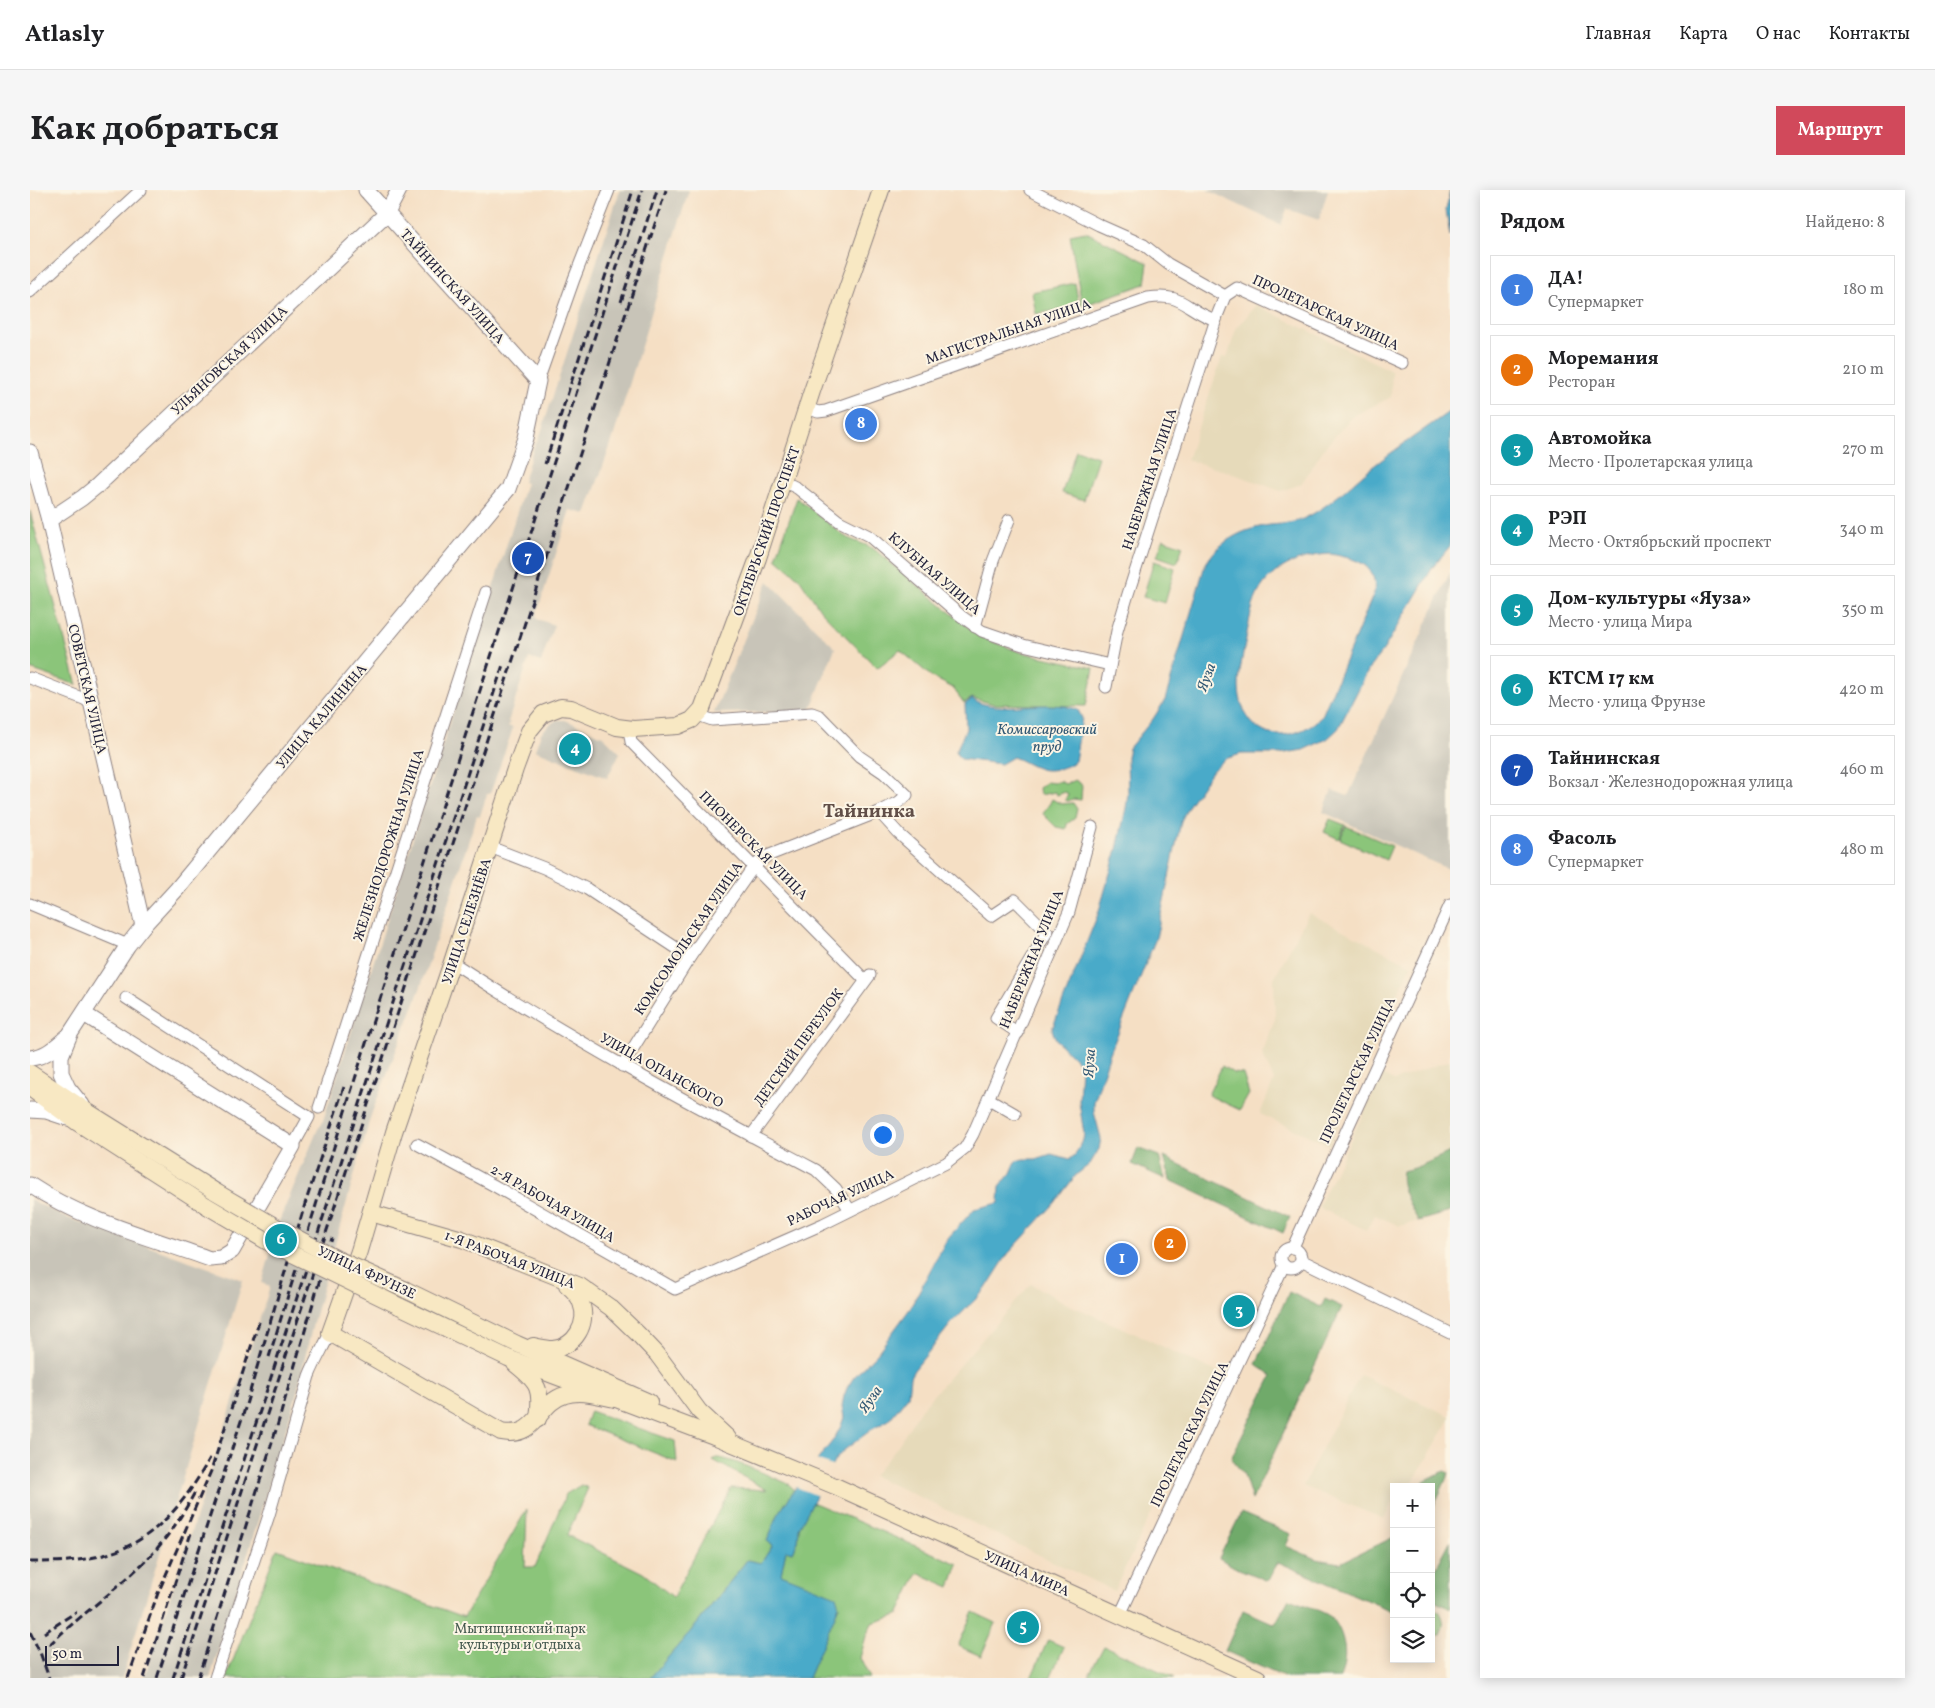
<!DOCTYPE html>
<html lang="ru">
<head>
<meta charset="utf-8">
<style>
	body { margin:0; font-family:Vollkorn,serif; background:#f6f6f6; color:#202124 }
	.controls { position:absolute; right:15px; bottom:15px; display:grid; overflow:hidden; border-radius:0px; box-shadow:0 2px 12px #0003 }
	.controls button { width:45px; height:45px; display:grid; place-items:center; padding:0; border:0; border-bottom:1px solid #e0e0e0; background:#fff; color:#202124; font:25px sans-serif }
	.scale { position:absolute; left:15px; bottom:12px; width:74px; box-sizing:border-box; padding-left:5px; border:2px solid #22223b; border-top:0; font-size:14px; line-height:18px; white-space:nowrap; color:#22223b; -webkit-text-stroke:4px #fcf5e5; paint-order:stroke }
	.you { position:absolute; left:852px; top:944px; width:18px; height:18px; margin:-12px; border:4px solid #fff; border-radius:50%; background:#1a73e8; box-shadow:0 0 0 8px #1a73e833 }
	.badge { display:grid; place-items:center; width:32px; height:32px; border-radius:50%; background:#d1495b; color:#fff; font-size:16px; font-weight:700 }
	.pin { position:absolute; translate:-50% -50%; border:2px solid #fff; box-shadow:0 1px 5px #0006 }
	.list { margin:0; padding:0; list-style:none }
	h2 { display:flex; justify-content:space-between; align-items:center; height:65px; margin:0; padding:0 20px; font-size:21px }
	h2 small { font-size:16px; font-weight:400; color:#757577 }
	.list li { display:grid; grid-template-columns:32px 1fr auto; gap:15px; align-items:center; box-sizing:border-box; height:70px; margin:0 10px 10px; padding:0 10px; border:1px solid #e0e0e0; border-radius:0px }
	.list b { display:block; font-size:19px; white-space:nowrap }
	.list p { margin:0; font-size:16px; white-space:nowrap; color:#757577 }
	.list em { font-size:16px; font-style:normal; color:#757577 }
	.icon { flex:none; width:28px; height:28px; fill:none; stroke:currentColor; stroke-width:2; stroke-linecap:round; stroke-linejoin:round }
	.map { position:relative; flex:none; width:1420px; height:1488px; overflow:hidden; border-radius:0px }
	header { display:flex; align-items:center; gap:30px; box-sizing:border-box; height:70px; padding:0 25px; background:#fff; border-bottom:1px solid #e0e0e0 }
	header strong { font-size:24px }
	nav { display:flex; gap:28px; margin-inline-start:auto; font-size:18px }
	.intro { display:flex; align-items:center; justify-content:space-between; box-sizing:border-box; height:120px; padding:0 30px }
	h1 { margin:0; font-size:35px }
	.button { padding:12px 22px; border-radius:0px; background:#d1495b; color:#fff; font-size:18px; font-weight:700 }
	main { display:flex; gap:30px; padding:0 30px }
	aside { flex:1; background:#fff; border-radius:0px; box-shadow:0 2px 12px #0003 }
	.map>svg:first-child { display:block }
</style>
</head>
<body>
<header>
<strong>Atlasly</strong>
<nav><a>Главная</a><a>Карта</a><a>О нас</a><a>Контакты</a></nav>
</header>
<div class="intro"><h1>Как добраться</h1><a class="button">Маршрут</a></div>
<main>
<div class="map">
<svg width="1420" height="1488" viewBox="0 0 1420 1488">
	<rect width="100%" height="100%" fill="#fcf5e5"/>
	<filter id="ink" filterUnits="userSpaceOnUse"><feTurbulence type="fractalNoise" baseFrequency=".02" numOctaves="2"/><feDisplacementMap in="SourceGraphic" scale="10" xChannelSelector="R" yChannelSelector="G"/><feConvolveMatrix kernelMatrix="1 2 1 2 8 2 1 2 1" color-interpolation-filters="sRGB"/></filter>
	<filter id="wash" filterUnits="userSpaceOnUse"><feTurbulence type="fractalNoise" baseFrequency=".0096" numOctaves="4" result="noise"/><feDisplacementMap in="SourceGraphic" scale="20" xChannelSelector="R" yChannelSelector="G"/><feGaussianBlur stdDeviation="1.12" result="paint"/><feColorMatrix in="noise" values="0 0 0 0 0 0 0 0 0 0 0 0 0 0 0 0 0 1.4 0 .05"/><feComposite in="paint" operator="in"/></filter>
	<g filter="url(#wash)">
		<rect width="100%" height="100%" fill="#f5dfc4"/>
		<!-- built -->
		<g fill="#e6daba">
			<path d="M1226,115L1362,181L1361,207L1323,226L1295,257L1271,294L1251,301L1193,280L1157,270L1192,167L1197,168L1206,139Z"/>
			<path d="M1279,723L1381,775L1299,955L1230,924L1244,890L1232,864L1245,829L1244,788Z"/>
			<path d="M1420,870V1022L1370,1036L1345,1025L1336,1040L1290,1018L1289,1015L1352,885L1364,891Z"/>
			<path d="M1001,1094L1039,1115L1095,1139L1189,1183L1084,1401L877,1301L843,1286L867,1257L891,1219Z"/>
			<path d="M1330,1185L1420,1226V1229L1380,1297H1364V1308L1354,1329L1273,1296Z"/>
		</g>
		<!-- industrial -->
		<g fill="#c8c4b8">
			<path d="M590,0H659L582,251L556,324L540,320L506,426L507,429L524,435L511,472L499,468L478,532L480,533L478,536L483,538L460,604H457L450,626L447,625L390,799L341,925L284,1129L266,1206L180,1488H114L240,1097L232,1093L240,1065L239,1055L288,939L292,934L481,341L496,293L493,292L503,259L511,243Z"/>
			<path d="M1177,0H1298L1289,30L1257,19L1251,35Z"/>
			<path d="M1420,382V680L1293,622L1302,600L1318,606Z"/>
			<path d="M738,391L805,458L780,521L684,523Z"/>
			<path d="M527,530H535L573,546L590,563L577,588L505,560L511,543L519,535Z"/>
			<path d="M0,1009L32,1026L213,1090L92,1488H0Z"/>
		</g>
		<!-- green -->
		<g fill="#8bc57a" stroke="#56745a">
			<path d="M1056,42L1118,73L1115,94L1052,116L1040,45Z"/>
			<path d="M1045,93L1049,116L1006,124L1002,102Z"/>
			<path d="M1046,260L1068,267L1054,310L1032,303Z"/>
			<path d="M767,308L814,346C824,352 835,353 845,360L950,447L990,462L1064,478L1056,516L963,514L942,508L934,513L923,498L902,487L870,460L847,478L791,421L769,388L746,368Z"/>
			<path d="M0,321L5,340L47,495L0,479Z"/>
			<path d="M1133,349L1153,356L1147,373L1127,366Z"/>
			<path d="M1124,371L1145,378L1135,413L1113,407Z"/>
			<path d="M1045,590L1052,595L1051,610L1043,609L1038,611L1035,610L1038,604L1035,602L1027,605L1025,602L1010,605L1009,598L1016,592L1024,593L1030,591L1035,594Z"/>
			<path d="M1022,609L1031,614L1043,613L1047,619L1045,628L1037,634L1036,639L1026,637L1013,624C1015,618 1020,615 1022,609Z"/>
			<path d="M1300,629L1315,635L1309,649L1294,642Z"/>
			<path d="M1316,636L1362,656L1356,670L1310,649Z"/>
			<path d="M1192,876L1203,883L1213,884L1219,904L1210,920L1178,905Z"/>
			<path d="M560,1221L645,1251L647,1272L555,1235Z"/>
			<path d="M686,1268C699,1267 744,1288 759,1294L764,1300L748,1325L737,1351L743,1354L731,1374L717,1370L667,1434L620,1488H196L247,1359L434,1427L497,1319L495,1377H505L536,1304L551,1295L558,1298L537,1345L613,1383L643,1407L701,1298L737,1300L683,1270Z"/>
			<path d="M782,1312L928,1374L920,1397L888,1383L868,1425L842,1433L836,1446L830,1468L840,1488H778L809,1416L751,1384L756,1359L763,1362L768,1351L769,1338Z"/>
			<path d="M1401,1419L1409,1421C1415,1430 1414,1436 1410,1445H1401Z"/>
			<path d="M943,1422L966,1433L951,1466L928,1456Z"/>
			<path d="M1018,1450L1034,1457L1020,1488H1001Z"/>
			<path d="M1074,1456L1145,1488H1057Z"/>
		</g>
		<!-- forest -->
		<g fill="#70aa6a" stroke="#496652">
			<path d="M1108,958L1129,966L1135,989L1102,974Z"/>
			<path d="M1420,962V1022L1388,1031C1382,1017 1368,997 1372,981C1389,978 1404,969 1420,962Z"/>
			<path d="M1134,967L1260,1027L1253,1043L1140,990Z"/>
			<path d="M1259,1102L1291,1117L1295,1109L1312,1117L1222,1310L1214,1285L1201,1268L1242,1186L1226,1174Z"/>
			<path d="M1414,1281L1419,1283L1401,1322V1297H1392L1394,1291Z"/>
			<path d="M1211,1323L1261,1344L1256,1356L1286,1369L1310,1373L1364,1347V1422L1248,1372L1238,1391L1204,1377L1189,1368Z"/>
			<path d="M1420,1351V1418L1401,1410V1388Z"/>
			<path d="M1259,1409C1267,1412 1298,1423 1302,1428C1316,1444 1318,1469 1310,1488H1256L1195,1461L1213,1420L1245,1434Z"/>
		</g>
		<!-- water -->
		<g fill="#4aaac9" stroke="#366682" fill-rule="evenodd">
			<path d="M1420,0V46L1416,20Z"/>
			<path d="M1420,221V356L1403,377L1354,459L1340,477L1308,539L1297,549L1273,560L1249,564H1211L1195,569L1183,580L1159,615L1151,631L1126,748L1080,863L1064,912V922L1071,948L1069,959L1060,974L1046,985L1024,1014L978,1064L955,1100L920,1135L884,1180L880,1187L878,1206L859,1230L841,1240L813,1261L805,1270L769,1338L768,1351L763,1362L756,1360L751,1384L806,1406L809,1416L778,1488H620L667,1434L717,1370L731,1373L743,1355L737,1351L748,1325L764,1300L804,1249L811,1236L814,1227L812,1216L814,1206L817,1198L824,1187L848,1162L879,1120L917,1049L944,1019L969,1013L970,996L981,983L986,971L993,969H1006L1021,964L1040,969L1045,965L1053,950L1054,944L1049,912L1051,876C1042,862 1026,857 1022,839L1068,724L1087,659L1096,618L1098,603L1097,567L1099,558L1123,529L1135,510L1175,375C1189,351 1212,339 1240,335C1253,334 1265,333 1277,327C1299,316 1318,297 1337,281C1364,260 1392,241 1420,221ZM1301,364C1325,369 1348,373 1344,403L1292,526C1281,537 1268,544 1252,545C1225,546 1210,523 1209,497C1209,482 1213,464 1216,449C1219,432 1222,412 1231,398C1246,375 1275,365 1301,364Z"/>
			<path d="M942,509C968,526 1018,507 1048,520L1052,528L1045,571C1038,578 1020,582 1010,579C1000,576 992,570 983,567L971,574L931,569L927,565L926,561L936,539L935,514Z"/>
		</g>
		<!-- pier -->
		<path fill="#f5dfc4" d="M784,1269L804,1277L788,1306L764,1296Z"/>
	</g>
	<g filter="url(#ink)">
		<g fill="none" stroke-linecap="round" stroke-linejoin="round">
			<defs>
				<g id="minor">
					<path d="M1000,0L1069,35L1114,55L1138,74L1195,106"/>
					<path d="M0,102L111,0"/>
					<path d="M508,191L544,89L579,0"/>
					<path d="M777,218L788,222L796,221L1118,108C1154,102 1156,121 1186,130"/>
					<path d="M753,291L767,298L809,331L839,346L931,426L952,441L993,455L1080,475"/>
					<path d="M945,437L963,371L979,330"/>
					<path d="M0,488L54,509L62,514"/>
					<path d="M1076,497L1087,441L1098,404L1187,126L1195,106L1207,98L1372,173"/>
					<path d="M668,525L682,530L782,523L790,526L829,566L854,583L877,605L869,612L849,622L869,644L961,726L985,710L1017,742L966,828L988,843"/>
					<path d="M599,539L601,552L835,790"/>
					<path d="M460,657L514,678L557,699L660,767"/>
					<path d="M0,714L98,755"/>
					<path d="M422,772C540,849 662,915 786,980L806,999L820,1020"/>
					<path d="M96,808L279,927L263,956"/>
					<path d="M592,876L660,767L724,676L737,666L849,622"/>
					<path d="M959,909L985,924"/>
					<path d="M289,918L456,402"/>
					<path d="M721,946L840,785"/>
					<path d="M387,954L463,995L645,1099L793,1034L916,973L935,958L943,944L1039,722L1062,637"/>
					<path d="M1263,1057L1420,715"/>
					<circle cx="1261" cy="1068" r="10"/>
					<path d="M1271,1070L1420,1143"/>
					<path d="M1090,1425L1254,1075"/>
					<path d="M185,1488L239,1325L279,1186C285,1171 293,1158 300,1143"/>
				</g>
				<g id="tertiary">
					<path d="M0,262L19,330L113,736"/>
					<path d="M19,330L52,308L68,295L357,23L369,0"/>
					<path d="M0,868C16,867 25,857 37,847"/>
					<path d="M52,915L38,898L31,883V866L40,844L98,755L113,736L147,699L478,299L496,248L508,191L336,0"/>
					<path d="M0,920L16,921L37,928"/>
					<path d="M0,995C54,1031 119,1047 180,1069L191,1068L202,1061L263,956L54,824"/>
				</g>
				<g id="secondary">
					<path d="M0,883L58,922L186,1002"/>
					<path d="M0,898L48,933L177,1016"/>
					<path d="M341,1023L432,1049L550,1096L581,1118L608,1144L627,1164L669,1221L698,1248"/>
					<path d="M376,1100L487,1154L619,1212"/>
					<path d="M369,1116L478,1168L684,1246L805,1296L1228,1488"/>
					<path d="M503,1156C509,1157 516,1159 523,1159C545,1157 559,1133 551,1113C549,1105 543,1100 537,1095"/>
					<path d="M485,1174C509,1193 512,1199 508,1229"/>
					<path d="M585,1209C569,1206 551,1200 535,1205C507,1213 508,1249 471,1242L300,1143L329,1061L364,942L422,772L485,579L499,541L513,524L531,517L541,518L587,537L603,539L648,536L662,530L672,519L728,368L782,201L851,0"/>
				</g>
			</defs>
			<!-- minor casing -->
			<use href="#minor" stroke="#8c8080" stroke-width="13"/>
			<!-- tertiary casing -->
			<use href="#tertiary" stroke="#8c8080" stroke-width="17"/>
			<!-- secondary casing -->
			<use href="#secondary" stroke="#8c8080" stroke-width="18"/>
			<!-- minor -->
			<use href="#minor" stroke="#fff" stroke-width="11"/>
			<!-- tertiary -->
			<use href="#tertiary" stroke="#fff" stroke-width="15"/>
			<!-- secondary -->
			<use href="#secondary" stroke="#f8e8c3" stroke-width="16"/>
			<!-- rail -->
			<g stroke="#22223b" stroke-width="3" stroke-dasharray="8 4" stroke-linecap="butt">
				<path d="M591,112L627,0"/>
				<path d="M515,274L603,0"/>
				<path d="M239,1167L342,834L612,0"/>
				<path d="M0,1372C22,1372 44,1372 65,1367C121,1356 153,1316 180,1268"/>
				<path d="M0,1442L11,1465L19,1488"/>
				<path d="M14,1443L46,1422"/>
				<path d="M19,1455C47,1428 80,1405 108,1378C132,1356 150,1330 165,1302"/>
				<path d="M98,1488L128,1403L181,1281L230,1129"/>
				<path d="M114,1488L162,1340"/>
				<path d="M127,1488L213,1225L275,1014L314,897"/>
				<path d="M143,1488L473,475"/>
				<path d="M151,1488L636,0"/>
				<path d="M168,1488L246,1240L302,1048"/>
			</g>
			<defs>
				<g id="secondary-bridge">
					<path d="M186,1002L248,1038L307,1069L376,1100"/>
					<path d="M177,1016L238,1052L369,1116"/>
				</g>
			</defs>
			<!-- secondary-bridge casing -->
			<use href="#secondary-bridge" stroke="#8c8080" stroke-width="18" stroke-linecap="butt"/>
			<!-- secondary-bridge -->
			<use href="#secondary-bridge" stroke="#f8e8c3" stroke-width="16"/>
		</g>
	</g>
	<g text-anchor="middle" stroke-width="4" stroke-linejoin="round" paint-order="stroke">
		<!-- street labels -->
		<g font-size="14" fill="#22223b" stroke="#fcf5e5">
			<text transform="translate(423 96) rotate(48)" y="5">ТАЙНИНСКАЯ УЛИЦА</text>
			<text transform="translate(1296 122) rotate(25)" y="5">ПРОЛЕТАРСКАЯ УЛИЦА</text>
			<text transform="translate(978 141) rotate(-19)" y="5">МАГИСТРАЛЬНАЯ УЛИЦА</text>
			<text transform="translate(199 170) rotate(-43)" y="5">УЛЬЯНОВСКАЯ УЛИЦА</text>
			<text transform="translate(1119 289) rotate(-72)" y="5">НАБЕРЕЖНАЯ УЛИЦА</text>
			<text transform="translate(736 341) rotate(-71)" y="5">ОКТЯБРЬСКИЙ ПРОСПЕКТ</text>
			<text transform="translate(905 383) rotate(41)" y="5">КЛУБНАЯ УЛИЦА</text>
			<text transform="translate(58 499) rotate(77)" y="5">СОВЕТСКАЯ УЛИЦА</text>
			<text transform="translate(291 526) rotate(-50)" y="5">УЛИЦА КАЛИНИНА</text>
			<text transform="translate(358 655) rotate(-72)" y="5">ЖЕЛЕЗНОДОРОЖНАЯ УЛИЦА</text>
			<text transform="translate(724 655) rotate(45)" y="5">ПИОНЕРСКАЯ УЛИЦА</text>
			<text transform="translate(436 731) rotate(-72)" y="5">УЛИЦА СЕЛЕЗНЁВА</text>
			<text transform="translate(658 748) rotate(-56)" y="5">КОМСОМОЛЬСКАЯ УЛИЦА</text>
			<text transform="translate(1001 769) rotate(-68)" y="5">НАБЕРЕЖНАЯ УЛИЦА</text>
			<text transform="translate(768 857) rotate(-54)" y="5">ДЕТСКИЙ ПЕРЕУЛОК</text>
			<text transform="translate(632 880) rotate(29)" y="5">УЛИЦА ОПАНСКОГО</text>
			<text transform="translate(1327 880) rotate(-65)" y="5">ПРОЛЕТАРСКАЯ УЛИЦА</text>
			<text transform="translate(810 1007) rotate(-25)" y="5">РАБОЧАЯ УЛИЦА</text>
			<text transform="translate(523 1013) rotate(30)" y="5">2-Я РАБОЧАЯ УЛИЦА</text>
			<text transform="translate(480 1069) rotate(21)" y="5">1-Я РАБОЧАЯ УЛИЦА</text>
			<text transform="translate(337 1082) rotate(25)" y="5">УЛИЦА ФРУНЗЕ</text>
			<text transform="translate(1159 1244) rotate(-64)" y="5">ПРОЛЕТАРСКАЯ УЛИЦА</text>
			<text transform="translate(997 1383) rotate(24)" y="5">УЛИЦА МИРА</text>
		</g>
		<!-- park labels -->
		<g font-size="14" fill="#475b51" stroke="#fcf5e5">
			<text x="490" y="1443">Мытищинский парк<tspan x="490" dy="16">культуры и отдыха</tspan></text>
		</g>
		<!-- water labels -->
		<g font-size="15" font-style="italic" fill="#325874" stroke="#fcf5e5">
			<text transform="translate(1176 487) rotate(-70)" y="5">Яуза</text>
			<text x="1017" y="544">Комиссаровский<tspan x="1017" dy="17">пруд</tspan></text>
			<text transform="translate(1059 873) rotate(-86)" y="5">Яуза</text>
			<text transform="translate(840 1209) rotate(-55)" y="5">Яуза</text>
		</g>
		<!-- district labels -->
		<g font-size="19" font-weight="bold" fill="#614f48" stroke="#fcf5e5">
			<text x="839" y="627">Тайнинка</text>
		</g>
	</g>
</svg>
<div class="controls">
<button>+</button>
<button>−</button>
<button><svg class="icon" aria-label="locate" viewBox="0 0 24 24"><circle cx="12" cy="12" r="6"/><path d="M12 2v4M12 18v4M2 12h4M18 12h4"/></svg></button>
<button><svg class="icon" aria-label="layers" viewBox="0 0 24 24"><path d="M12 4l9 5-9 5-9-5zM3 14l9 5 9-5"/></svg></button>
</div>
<div class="scale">50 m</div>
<div class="you"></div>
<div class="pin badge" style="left:1092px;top:1069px;background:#3f7fe0">1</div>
<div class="pin badge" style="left:1140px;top:1054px;background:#e8710a">2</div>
<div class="pin badge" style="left:1209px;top:1121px;background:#0f9aa8">3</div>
<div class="pin badge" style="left:545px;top:559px;background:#0f9aa8">4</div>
<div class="pin badge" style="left:993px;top:1437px;background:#0f9aa8">5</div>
<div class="pin badge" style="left:251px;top:1050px;background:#0f9aa8">6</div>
<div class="pin badge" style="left:498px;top:368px;background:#1a4fb4">7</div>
<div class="pin badge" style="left:831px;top:234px;background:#3f7fe0">8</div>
</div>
<aside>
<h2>Рядом<small>Найдено: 8</small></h2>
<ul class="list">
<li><span class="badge" style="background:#3f7fe0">1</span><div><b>ДА!</b><p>Супермаркет</p></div><em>180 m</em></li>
<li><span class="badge" style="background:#e8710a">2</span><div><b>Моремания</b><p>Ресторан</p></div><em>210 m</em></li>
<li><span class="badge" style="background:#0f9aa8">3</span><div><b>Автомойка</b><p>Место · Пролетарская улица</p></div><em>270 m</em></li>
<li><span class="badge" style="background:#0f9aa8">4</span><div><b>РЭП</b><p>Место · Октябрьский проспект</p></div><em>340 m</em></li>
<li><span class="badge" style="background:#0f9aa8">5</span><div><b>Дом-культуры «Яуза»</b><p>Место · улица Мира</p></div><em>350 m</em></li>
<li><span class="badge" style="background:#0f9aa8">6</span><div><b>КТСМ 17 км</b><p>Место · улица Фрунзе</p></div><em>420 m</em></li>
<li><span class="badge" style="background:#1a4fb4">7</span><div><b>Тайнинская</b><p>Вокзал · Железнодорожная улица</p></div><em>460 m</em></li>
<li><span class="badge" style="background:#3f7fe0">8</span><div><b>Фасоль</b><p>Супермаркет</p></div><em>480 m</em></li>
</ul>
</aside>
</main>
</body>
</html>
